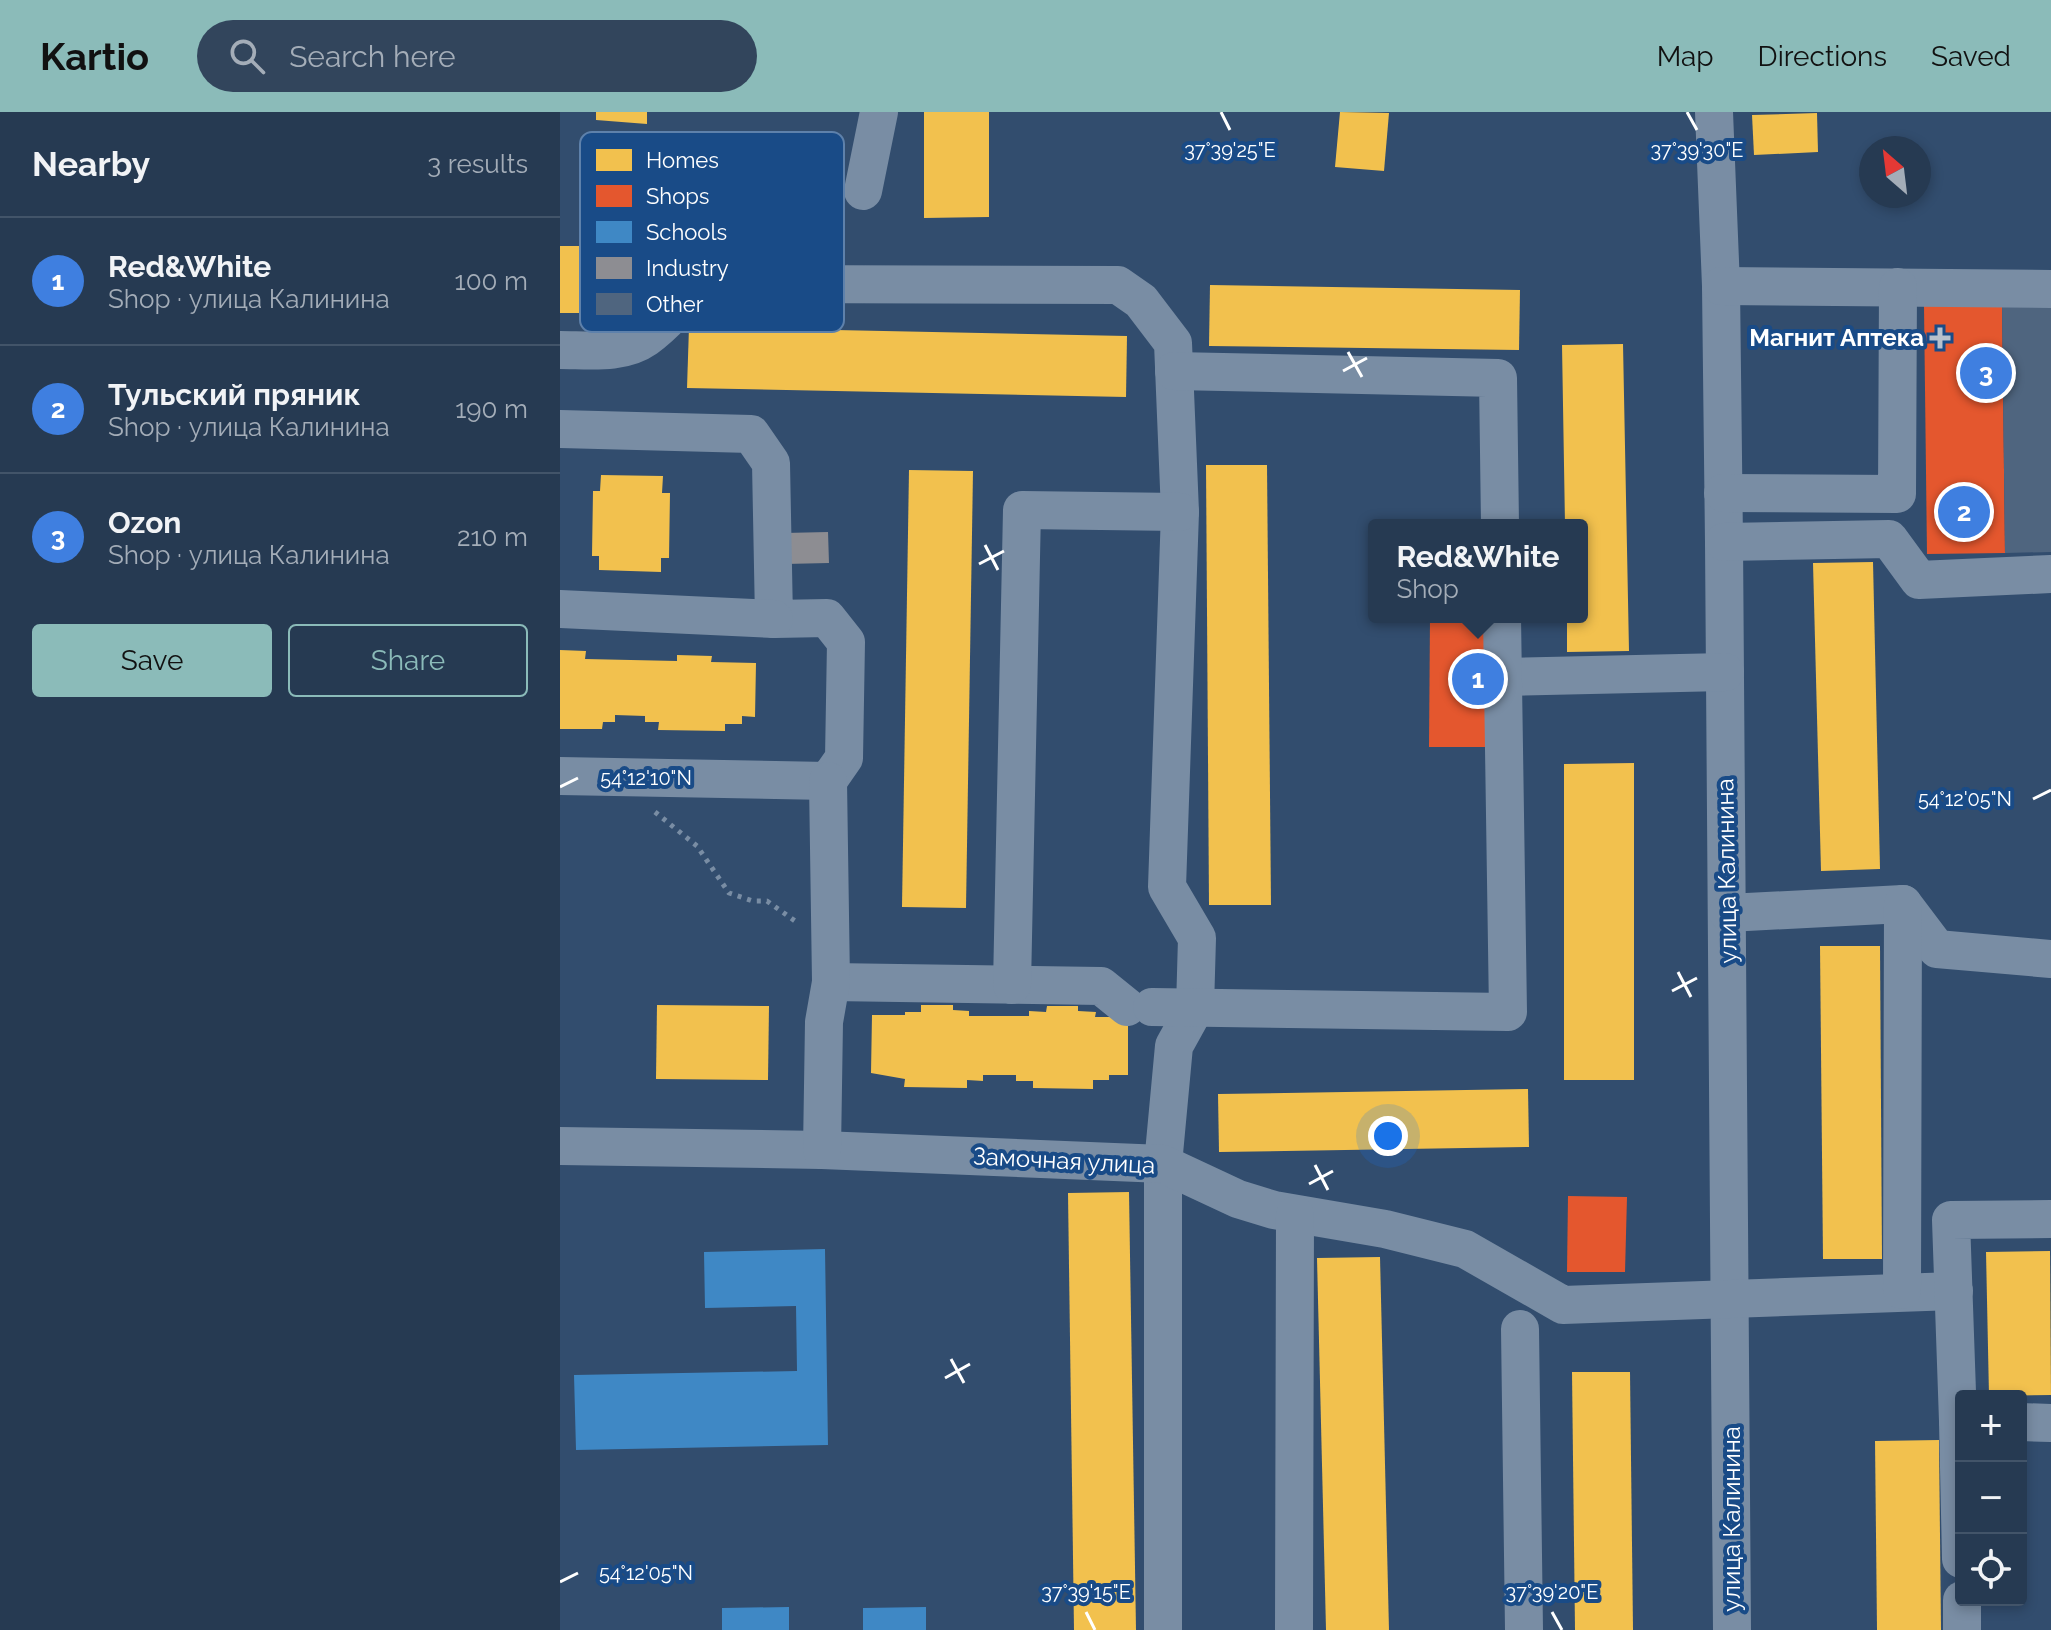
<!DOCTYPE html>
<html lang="en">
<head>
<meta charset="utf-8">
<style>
	body { margin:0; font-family:Raleway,sans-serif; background:#32455c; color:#f1f3f6 }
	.controls { position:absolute; right:24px; bottom:24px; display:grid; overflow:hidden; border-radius:8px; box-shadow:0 4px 12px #0003 }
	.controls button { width:72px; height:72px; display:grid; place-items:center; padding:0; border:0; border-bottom:2px solid #425469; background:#263a52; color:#f1f3f6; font:40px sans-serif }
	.compass { position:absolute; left:1299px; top:24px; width:72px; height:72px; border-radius:50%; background:#263a52; box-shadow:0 4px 12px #0003; rotate:332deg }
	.you { position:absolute; left:828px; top:1024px; width:28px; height:28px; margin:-20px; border:6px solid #fff; border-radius:50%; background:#1a73e8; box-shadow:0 0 0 12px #1a73e833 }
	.badge { display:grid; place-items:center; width:52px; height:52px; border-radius:50%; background:#8bbbb9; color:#fff; font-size:26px; font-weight:700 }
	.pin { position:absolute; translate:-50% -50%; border:4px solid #fff; box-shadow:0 2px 8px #0006 }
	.popup { position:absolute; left:808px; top:407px; width:220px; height:104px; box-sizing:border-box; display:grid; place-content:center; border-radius:8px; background:#263a52; filter:drop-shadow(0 2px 6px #0005); font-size:26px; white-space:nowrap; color:#a4adb8 }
	.popup b { font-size:30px; color:#f1f3f6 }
	.popup::after { content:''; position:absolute; left:50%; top:100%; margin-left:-16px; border:16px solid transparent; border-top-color:#263a52 }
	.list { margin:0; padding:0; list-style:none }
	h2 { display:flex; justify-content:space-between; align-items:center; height:104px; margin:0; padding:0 32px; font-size:34px }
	h2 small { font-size:26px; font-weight:400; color:#a4adb8 }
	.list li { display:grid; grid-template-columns:52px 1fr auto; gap:24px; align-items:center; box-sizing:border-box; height:128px; padding:0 32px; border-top:2px solid #425469 }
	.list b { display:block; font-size:30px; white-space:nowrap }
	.list p { margin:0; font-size:26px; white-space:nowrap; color:#a4adb8 }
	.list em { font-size:26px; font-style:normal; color:#a4adb8 }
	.actions { display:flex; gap:16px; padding:24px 32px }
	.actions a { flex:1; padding:18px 0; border:2px solid #8bbbb9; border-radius:8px; text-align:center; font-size:28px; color:#8bbbb9 }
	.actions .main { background:#8bbbb9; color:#111 }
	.icon { flex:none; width:44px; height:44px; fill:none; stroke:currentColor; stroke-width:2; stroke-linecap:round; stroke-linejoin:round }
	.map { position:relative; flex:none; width:1491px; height:1518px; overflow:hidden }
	header { display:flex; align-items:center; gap:48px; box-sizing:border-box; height:112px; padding:0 40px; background:#8bbbb9; color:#111 }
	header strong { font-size:38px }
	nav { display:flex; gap:44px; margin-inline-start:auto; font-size:28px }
	.search { width:560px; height:72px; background:#32455c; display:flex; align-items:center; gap:20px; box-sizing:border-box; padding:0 28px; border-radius:44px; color:#a4adb8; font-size:30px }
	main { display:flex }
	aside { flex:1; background:#263a52 }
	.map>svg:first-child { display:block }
</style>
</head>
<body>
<header>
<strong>Kartio</strong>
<div class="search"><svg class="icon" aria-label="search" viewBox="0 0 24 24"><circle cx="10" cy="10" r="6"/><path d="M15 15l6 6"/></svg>Search here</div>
<nav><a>Map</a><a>Directions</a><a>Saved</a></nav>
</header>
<main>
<aside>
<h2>Nearby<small>3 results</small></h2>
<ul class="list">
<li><span class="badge" style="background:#3f7fe0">1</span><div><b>Red&amp;White</b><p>Shop · улица Калинина</p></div><em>100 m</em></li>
<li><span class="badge" style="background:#3f7fe0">2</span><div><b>Тульский пряник</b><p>Shop · улица Калинина</p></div><em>190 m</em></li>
<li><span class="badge" style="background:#3f7fe0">3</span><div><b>Ozon</b><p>Shop · улица Калинина</p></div><em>210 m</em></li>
</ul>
<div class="actions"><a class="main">Save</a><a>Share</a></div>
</aside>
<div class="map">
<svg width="1491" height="1518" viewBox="0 0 1491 1518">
	<rect width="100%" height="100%" fill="#324d6e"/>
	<!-- homes -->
	<g fill="#f2c14e">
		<path d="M36,0H87V12L36,8Z"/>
		<path d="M364,0H429V105L364,106Z"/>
		<path d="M780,0L829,1L824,59L775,55Z"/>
		<path d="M1257,1L1258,40L1194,43L1192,3Z"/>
		<rect x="0" y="134" width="44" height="67"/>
		<path d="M650,173L960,178L959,238L649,234Z"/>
		<path d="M129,215L567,224L566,285L127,276Z"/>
		<path d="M1063,232L1069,539L1007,540V505H1022V413H1005L1002,233Z"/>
		<path d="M646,353H707L711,793H649Z"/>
		<path d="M349,358L413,359L406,796L342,795Z"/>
		<path d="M41,363L103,364L102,381H110L109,446H101V460L39,458V444H32L33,379H40Z"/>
		<path d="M1313,450L1320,757L1261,759L1253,451Z"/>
		<path d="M0,538L26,539L25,547L117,549V543L152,544L151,550L196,551L195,605L182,604V612H165V619L98,618L99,610H85V604L55,603V610H43L42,617H0Z"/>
		<path d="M1074,651V968H1004V652Z"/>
		<path d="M1260,834H1320L1322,1147H1263Z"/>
		<path d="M97,893L209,894L208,968L96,967Z"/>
		<path d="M361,893H393V898L409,899V904H469V899L486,900L487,894H518V899L536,900L535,905H568V963H549V968H533V977L473,976V969H456V963H423V969L407,968V976L344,975L345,967L311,961L312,903H345V900H361Z"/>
		<path d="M968,977L969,1035L659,1040L658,982Z"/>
		<path d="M569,1080L576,1518H514L508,1081Z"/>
		<path d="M1490,1139L1491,1283L1429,1284L1426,1140Z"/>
		<path d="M820,1145L829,1518H766L757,1146Z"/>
		<path d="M1012,1260H1070L1073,1518H1015Z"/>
		<path d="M1379,1328L1381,1518H1317L1315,1329Z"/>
	</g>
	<!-- shops -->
	<g fill="#e4572e">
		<path d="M1442,192L1445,441L1367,442L1364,194Z"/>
		<path d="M870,505H930L929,635H869Z"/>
		<path d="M1008,1084L1067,1085L1065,1160H1007Z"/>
	</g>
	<!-- schools -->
	<g fill="#3f88c5">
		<path d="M265,1137L268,1333L16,1338L14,1263L237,1259L236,1194L145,1196L144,1140Z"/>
		<path d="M229,1495V1518H162V1496Z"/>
		<path d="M366,1495V1518H303V1496Z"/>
	</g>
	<!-- industry -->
	<path fill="#8d8d92" d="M268,420L269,451L225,452L224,421Z"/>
	<!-- building -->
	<path fill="#4f657f" d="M1491,191V440L1445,441L1442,192Z"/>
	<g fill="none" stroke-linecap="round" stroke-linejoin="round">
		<!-- path -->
		<g stroke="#798da4" stroke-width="5" stroke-dasharray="4 6" stroke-linecap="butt">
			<path d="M132,148V133L142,117L277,95"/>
			<path d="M95,700L137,734L169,781L193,789H207L235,809"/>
		</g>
		<!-- minor -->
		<g stroke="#798da4" stroke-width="38">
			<path d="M1154,0L1161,174L1164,430L1172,1518"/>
			<path d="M303,79L319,0"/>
			<path d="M1161,174L1491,177"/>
			<path d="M0,238C28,238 62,243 86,226C126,197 116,180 174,172L558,173L581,189L613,231L620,400L607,775L637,826L635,896L614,934L603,1052V1518"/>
			<path d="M614,259L938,266L940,413"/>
			<path d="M0,317L191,322L211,351L214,507L267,506L286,530L284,646L268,669L0,664"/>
			<path d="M1163,381L1337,382L1338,175"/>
			<path d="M1164,430L1329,427L1359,468L1491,462"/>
			<path d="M0,497L214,507"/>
			<path d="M943,565L1165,560"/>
			<path d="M1168,801L1343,792L1377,837L1491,847"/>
			<path d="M271,870L541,874L567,895"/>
			<path d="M452,873L462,398L620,400"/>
			<path d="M592,895L948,900L942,505"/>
			<path d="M0,1034L262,1038L603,1052L678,1087L714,1098L825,1117L905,1137L1003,1193L1394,1179"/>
			<path d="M262,1038L264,910L271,870L268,669"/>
			<path d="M1342,1178L1343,792"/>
			<path d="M960,1217L964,1518"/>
			<path d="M1398,1309L1401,1447"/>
			<path d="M1401,1309H1398L1391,1108L1491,1107"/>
			<path d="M1461,1310L1491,1311"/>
			<path d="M1402,1488V1518"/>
			<path d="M734,1518L735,1103"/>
		</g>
	</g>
	<!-- ticks -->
	<path fill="none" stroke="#fff" stroke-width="3" d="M661,0L670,18M1127,0L1137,18M788,240L802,265M783,259L807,246M425,433L438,458M419,452L444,439M0,675L18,666M1473,687L1491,678M1118,860L1131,885M1112,879L1137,866M755,1053L768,1078M749,1072L773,1059M391,1247L404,1271M385,1266L410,1252M0,1470L18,1461M526,1500L535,1518M992,1500L1002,1518"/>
	<!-- markers -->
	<path fill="#b7c1cc" stroke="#194b87" stroke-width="3" d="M1376 214h8v8h8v8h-8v8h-8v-8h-8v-8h8z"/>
	<g text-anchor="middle" stroke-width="8" stroke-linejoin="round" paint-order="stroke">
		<!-- poi labels -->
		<g font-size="24" font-weight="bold" fill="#fff" stroke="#194b87" text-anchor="end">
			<text x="1364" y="234">Магнит Аптека</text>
		</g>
		<!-- street labels -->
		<g font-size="24" fill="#fff" stroke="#194b87">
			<text transform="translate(1167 759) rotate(-91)" y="8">улица Калинина</text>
			<text transform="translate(504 1049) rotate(3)" y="8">Замочная улица</text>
			<text transform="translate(1172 1407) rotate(-90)" y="8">улица Калинина</text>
		</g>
	</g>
	<!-- legend -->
	<rect x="20" y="20" width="264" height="200" rx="12" fill="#194b87" stroke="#5e81ab" stroke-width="2"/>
	<rect x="36" y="37" width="36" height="22" fill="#f2c14e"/>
	<rect x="36" y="73" width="36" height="22" fill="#e4572e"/>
	<rect x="36" y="109" width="36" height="22" fill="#3f88c5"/>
	<rect x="36" y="145" width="36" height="22" fill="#8d8d92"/>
	<rect x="36" y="181" width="36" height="22" fill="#4f657f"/>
	<g font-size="22" fill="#fff">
		<text x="86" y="56">Homes</text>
		<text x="86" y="92">Shops</text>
		<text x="86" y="128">Schools</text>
		<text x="86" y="164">Industry</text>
		<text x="86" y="200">Other</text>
	</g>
	<g font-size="20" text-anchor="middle" fill="#fff" stroke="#194b87" stroke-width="8" stroke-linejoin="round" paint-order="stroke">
		<text x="670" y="45">37°39'25"E</text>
		<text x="1137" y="45">37°39'30"E</text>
		<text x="86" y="673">54°12'10"N</text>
		<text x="1405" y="694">54°12'05"N</text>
		<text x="86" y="1468">54°12'05"N</text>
		<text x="526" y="1487">37°39'15"E</text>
		<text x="992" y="1487">37°39'20"E</text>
	</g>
</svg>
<div class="controls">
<button>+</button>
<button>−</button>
<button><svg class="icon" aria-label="locate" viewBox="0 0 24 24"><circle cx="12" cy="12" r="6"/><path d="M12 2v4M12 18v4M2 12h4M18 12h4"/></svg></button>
</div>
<svg class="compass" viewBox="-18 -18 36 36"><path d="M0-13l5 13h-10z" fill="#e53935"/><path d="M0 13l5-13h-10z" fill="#a4adb8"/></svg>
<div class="you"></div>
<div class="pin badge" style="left:918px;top:567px;background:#3f7fe0">1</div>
<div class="popup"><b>Red&amp;White</b>Shop</div>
<div class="pin badge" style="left:1404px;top:400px;background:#3f7fe0">2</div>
<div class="pin badge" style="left:1426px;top:261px;background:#3f7fe0">3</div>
</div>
</main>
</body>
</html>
